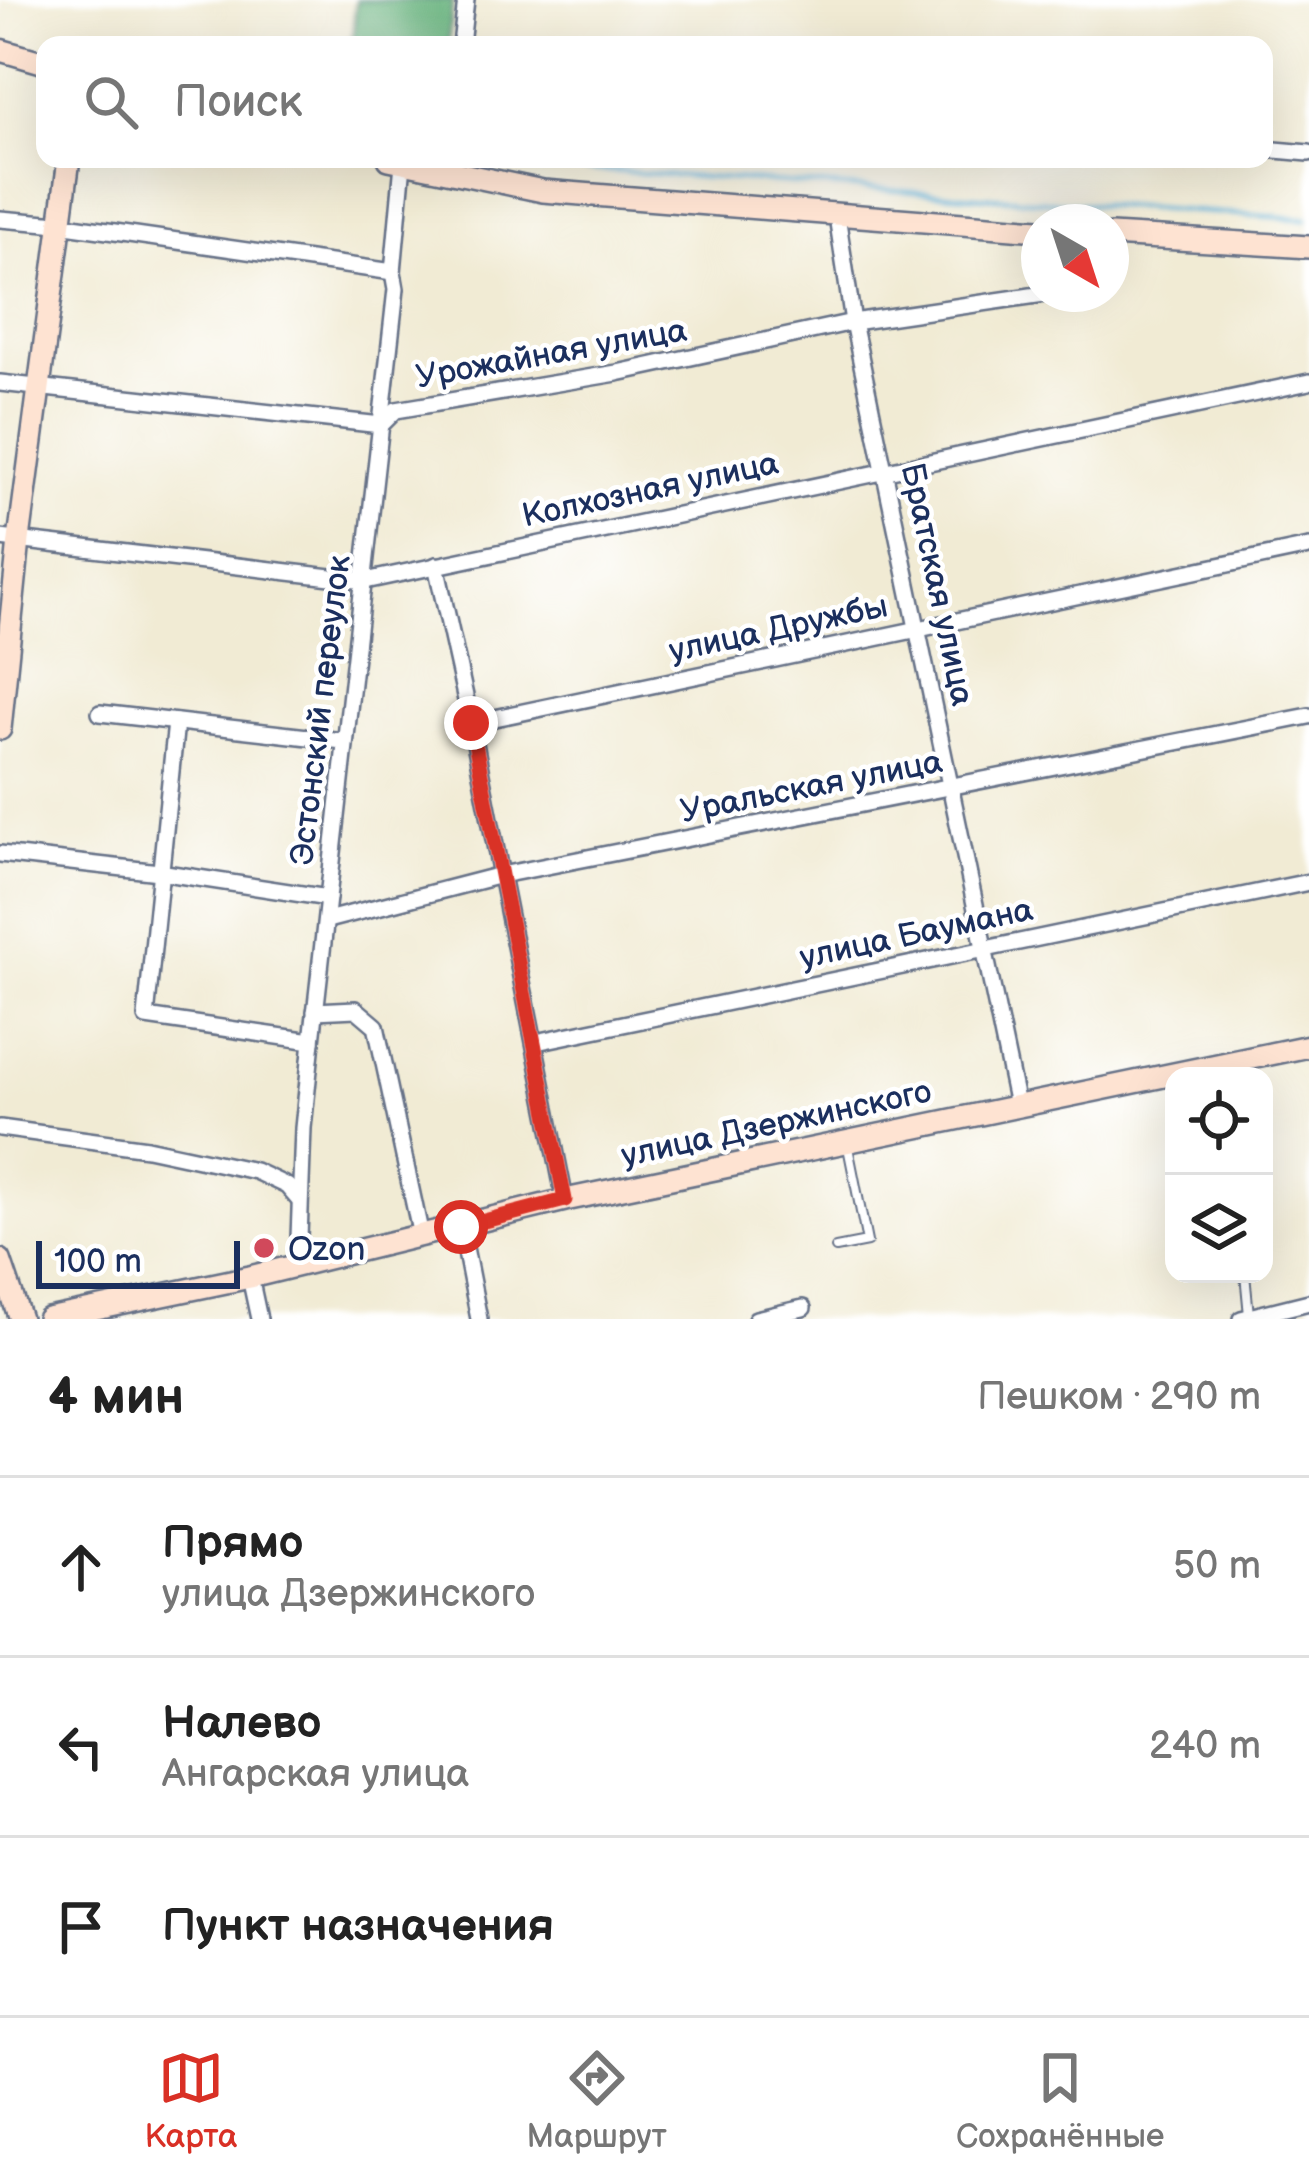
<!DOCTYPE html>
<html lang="ru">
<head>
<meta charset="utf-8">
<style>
	body { margin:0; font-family:"Balsamiq Sans",sans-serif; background:#f2f2f2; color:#222 }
	.controls { position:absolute; right:36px; bottom:36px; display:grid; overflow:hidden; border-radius:24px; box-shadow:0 12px 48px #0002 }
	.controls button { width:108px; height:108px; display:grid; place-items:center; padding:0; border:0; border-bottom:3px solid #e0e0e0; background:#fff; color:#222; font:60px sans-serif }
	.compass { position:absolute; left:1021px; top:204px; width:108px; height:108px; border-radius:50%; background:#fff; box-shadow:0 12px 48px #0002; rotate:141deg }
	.scale { position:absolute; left:36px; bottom:30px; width:204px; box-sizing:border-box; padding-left:12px; border:6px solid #1b2f5e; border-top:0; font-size:33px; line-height:42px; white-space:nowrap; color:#1b2f5e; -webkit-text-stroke:9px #fff; paint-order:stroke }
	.stop { position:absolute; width:36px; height:36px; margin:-27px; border:9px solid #d93025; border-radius:50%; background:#fff }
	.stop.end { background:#d93025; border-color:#fff; box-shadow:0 3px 12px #0008 }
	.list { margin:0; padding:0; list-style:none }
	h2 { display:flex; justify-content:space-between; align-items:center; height:156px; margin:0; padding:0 48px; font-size:51px }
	h2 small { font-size:39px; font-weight:400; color:#767676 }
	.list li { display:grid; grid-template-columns:78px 1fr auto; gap:36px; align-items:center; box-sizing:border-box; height:180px; padding:0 48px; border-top:3px solid #e0e0e0 }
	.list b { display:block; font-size:45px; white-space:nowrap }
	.list p { margin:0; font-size:39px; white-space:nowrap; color:#767676 }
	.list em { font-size:39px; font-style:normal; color:#767676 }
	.icon { flex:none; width:66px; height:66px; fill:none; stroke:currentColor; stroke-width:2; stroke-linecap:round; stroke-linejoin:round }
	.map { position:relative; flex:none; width:1309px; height:1319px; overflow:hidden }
	.search { position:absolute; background:#fff; box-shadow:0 12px 48px #0002; left:36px; right:36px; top:36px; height:132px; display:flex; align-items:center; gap:30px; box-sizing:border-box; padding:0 42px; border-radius:24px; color:#767676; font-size:45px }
	.sheet { height:696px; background:#fff }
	nav { display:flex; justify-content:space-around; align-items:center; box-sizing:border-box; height:168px; border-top:3px solid #e0e0e0; background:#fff; font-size:33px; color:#767676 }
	nav a { display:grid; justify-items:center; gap:6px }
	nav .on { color:#d93025 }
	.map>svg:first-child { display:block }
</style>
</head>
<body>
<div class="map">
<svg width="1309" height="1319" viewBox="0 0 1309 1319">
	<rect width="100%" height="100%" fill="#fff"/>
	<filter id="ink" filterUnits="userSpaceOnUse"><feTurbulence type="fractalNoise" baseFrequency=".00833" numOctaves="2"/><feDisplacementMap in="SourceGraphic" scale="24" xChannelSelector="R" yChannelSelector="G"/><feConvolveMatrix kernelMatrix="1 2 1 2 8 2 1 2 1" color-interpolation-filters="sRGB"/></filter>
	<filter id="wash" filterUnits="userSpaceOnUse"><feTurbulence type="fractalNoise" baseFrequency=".004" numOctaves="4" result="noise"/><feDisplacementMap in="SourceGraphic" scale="48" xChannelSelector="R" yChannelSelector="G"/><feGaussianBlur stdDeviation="2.7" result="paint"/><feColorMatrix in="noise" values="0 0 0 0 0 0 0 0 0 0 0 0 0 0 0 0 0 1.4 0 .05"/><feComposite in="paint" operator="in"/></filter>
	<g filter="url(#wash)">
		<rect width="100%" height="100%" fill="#f1ebd4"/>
		<!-- forest -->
		<path fill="#63b079" stroke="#3f706c" stroke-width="3" d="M356,0H453L448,45H352Z"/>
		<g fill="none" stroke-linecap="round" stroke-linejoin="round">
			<!-- stream -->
			<path stroke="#5bb2d8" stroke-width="4.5" d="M506,159L554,167L1306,219"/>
		</g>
	</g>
	<g filter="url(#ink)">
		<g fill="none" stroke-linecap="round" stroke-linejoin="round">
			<defs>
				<g id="lane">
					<path d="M836,1248L867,1242L847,1142"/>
					<path d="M1245,1274L1249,1315"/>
				</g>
				<g id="street">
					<path d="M461,45L466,0"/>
					<path d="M1264,149L1309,153"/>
					<path d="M837,216L853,322L1017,1105"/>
					<path d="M0,219L59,224L393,272"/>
					<path d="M0,383L381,425L396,410L617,373L853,322L1044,294"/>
					<path d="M0,538L365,581L1309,382"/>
					<path d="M436,565L471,723L565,1200"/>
					<path d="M100,713L343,741"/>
					<path d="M176,722L146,1017L312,1041"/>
					<path d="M471,723L1309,547"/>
					<path d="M0,854L159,872L328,898"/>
					<path d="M327,920L501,875L1309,716"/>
					<path d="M315,1011L356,1009L376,1026L421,1236"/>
					<path d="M536,1042L1309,882"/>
					<path d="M0,1128L147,1148L255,1171L287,1186L299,1200"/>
					<path d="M461,1227L479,1319"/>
					<path d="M298,1265L303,1128L312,1041L396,289L393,272L403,163"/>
					<path d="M250,1277L259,1319"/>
					<path d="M756,1319L803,1308"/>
					<path d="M1241,1319L1309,1302"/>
				</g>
				<g id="secondary">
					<path d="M0,50L45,63"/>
					<path d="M389,159L543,191L1039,230"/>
					<path d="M1111,235L1309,247"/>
					<path d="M0,729L19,540L69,159"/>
					<path d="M0,1260L20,1319"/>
					<path d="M48,1319L250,1277L565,1200L1309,1046"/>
				</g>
			</defs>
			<!-- lane casing -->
			<use href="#lane" stroke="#667187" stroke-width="12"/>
			<!-- street casing -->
			<use href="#street" stroke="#667187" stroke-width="20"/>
			<!-- secondary casing -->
			<use href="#secondary" stroke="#667187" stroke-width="26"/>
			<!-- lane -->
			<use href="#lane" stroke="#fff" stroke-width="8"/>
			<!-- street -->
			<use href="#street" stroke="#fff" stroke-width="15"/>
			<!-- secondary -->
			<use href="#secondary" stroke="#fee3d2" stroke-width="21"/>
		</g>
	</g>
	<g fill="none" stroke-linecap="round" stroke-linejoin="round" filter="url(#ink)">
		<!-- route -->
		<path stroke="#d93025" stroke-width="15" d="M461,1227L565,1200L471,723"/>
	</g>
	<!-- markers -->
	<circle fill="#d1495b" stroke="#fff" stroke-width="4.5" cx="264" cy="1248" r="12"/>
	<g text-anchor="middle" stroke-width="9" stroke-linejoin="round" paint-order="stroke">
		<!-- street labels -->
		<g font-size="33" fill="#1b2f5e" stroke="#fff">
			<text transform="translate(551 352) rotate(-10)" y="12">Урожайная улица</text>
			<text transform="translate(650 488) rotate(-12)" y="12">Колхозная улица</text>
			<text transform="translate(939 584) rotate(78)" y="12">Братская улица</text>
			<text transform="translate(778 627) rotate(-12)" y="12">улица Дружбы</text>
			<text transform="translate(319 710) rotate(-83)" y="12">Эстонский переулок</text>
			<text transform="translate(811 785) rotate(-11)" y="12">Уральская улица</text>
			<text transform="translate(916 932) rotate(-12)" y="12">улица Баумана</text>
			<text transform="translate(776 1122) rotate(-12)" y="12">улица Дзержинского</text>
		</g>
		<!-- poi labels -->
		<g font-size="33" fill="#1b2f5e" stroke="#fff" text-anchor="start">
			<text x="288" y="1260">Ozon</text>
		</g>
	</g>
</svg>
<div class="controls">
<button><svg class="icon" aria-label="locate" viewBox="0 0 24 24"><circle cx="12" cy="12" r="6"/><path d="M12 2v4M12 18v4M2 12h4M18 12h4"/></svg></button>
<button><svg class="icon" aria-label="layers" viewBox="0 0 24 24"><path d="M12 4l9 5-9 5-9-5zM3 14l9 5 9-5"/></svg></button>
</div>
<svg class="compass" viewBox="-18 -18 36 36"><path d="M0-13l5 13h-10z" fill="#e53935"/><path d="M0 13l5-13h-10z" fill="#767676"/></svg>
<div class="scale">100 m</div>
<div class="stop" style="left:461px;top:1227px"></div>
<div class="stop end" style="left:471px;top:723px"></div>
<div class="search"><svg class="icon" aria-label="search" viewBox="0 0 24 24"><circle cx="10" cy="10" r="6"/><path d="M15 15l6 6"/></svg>Поиск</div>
</div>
<section class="sheet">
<h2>4 мин<small>Пешком · 290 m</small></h2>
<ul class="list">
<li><svg class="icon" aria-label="ahead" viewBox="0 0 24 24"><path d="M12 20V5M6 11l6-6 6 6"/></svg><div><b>Прямо</b><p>улица Дзержинского</p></div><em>50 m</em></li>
<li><svg class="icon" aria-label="left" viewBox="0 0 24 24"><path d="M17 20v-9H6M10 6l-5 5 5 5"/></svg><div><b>Налево</b><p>Ангарская улица</p></div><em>240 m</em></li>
<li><svg class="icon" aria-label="arrive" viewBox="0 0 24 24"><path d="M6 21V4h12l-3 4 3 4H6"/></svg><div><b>Пункт назначения</b></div></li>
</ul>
</section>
<nav>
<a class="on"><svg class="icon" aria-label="map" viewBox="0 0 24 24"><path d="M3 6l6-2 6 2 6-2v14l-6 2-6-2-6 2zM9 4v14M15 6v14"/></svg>Карта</a>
<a><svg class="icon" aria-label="directions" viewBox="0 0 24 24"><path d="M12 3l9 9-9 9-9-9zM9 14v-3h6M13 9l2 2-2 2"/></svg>Маршрут</a>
<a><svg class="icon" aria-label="saved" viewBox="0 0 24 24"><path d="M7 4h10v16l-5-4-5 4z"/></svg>Сохранённые</a>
</nav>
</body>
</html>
